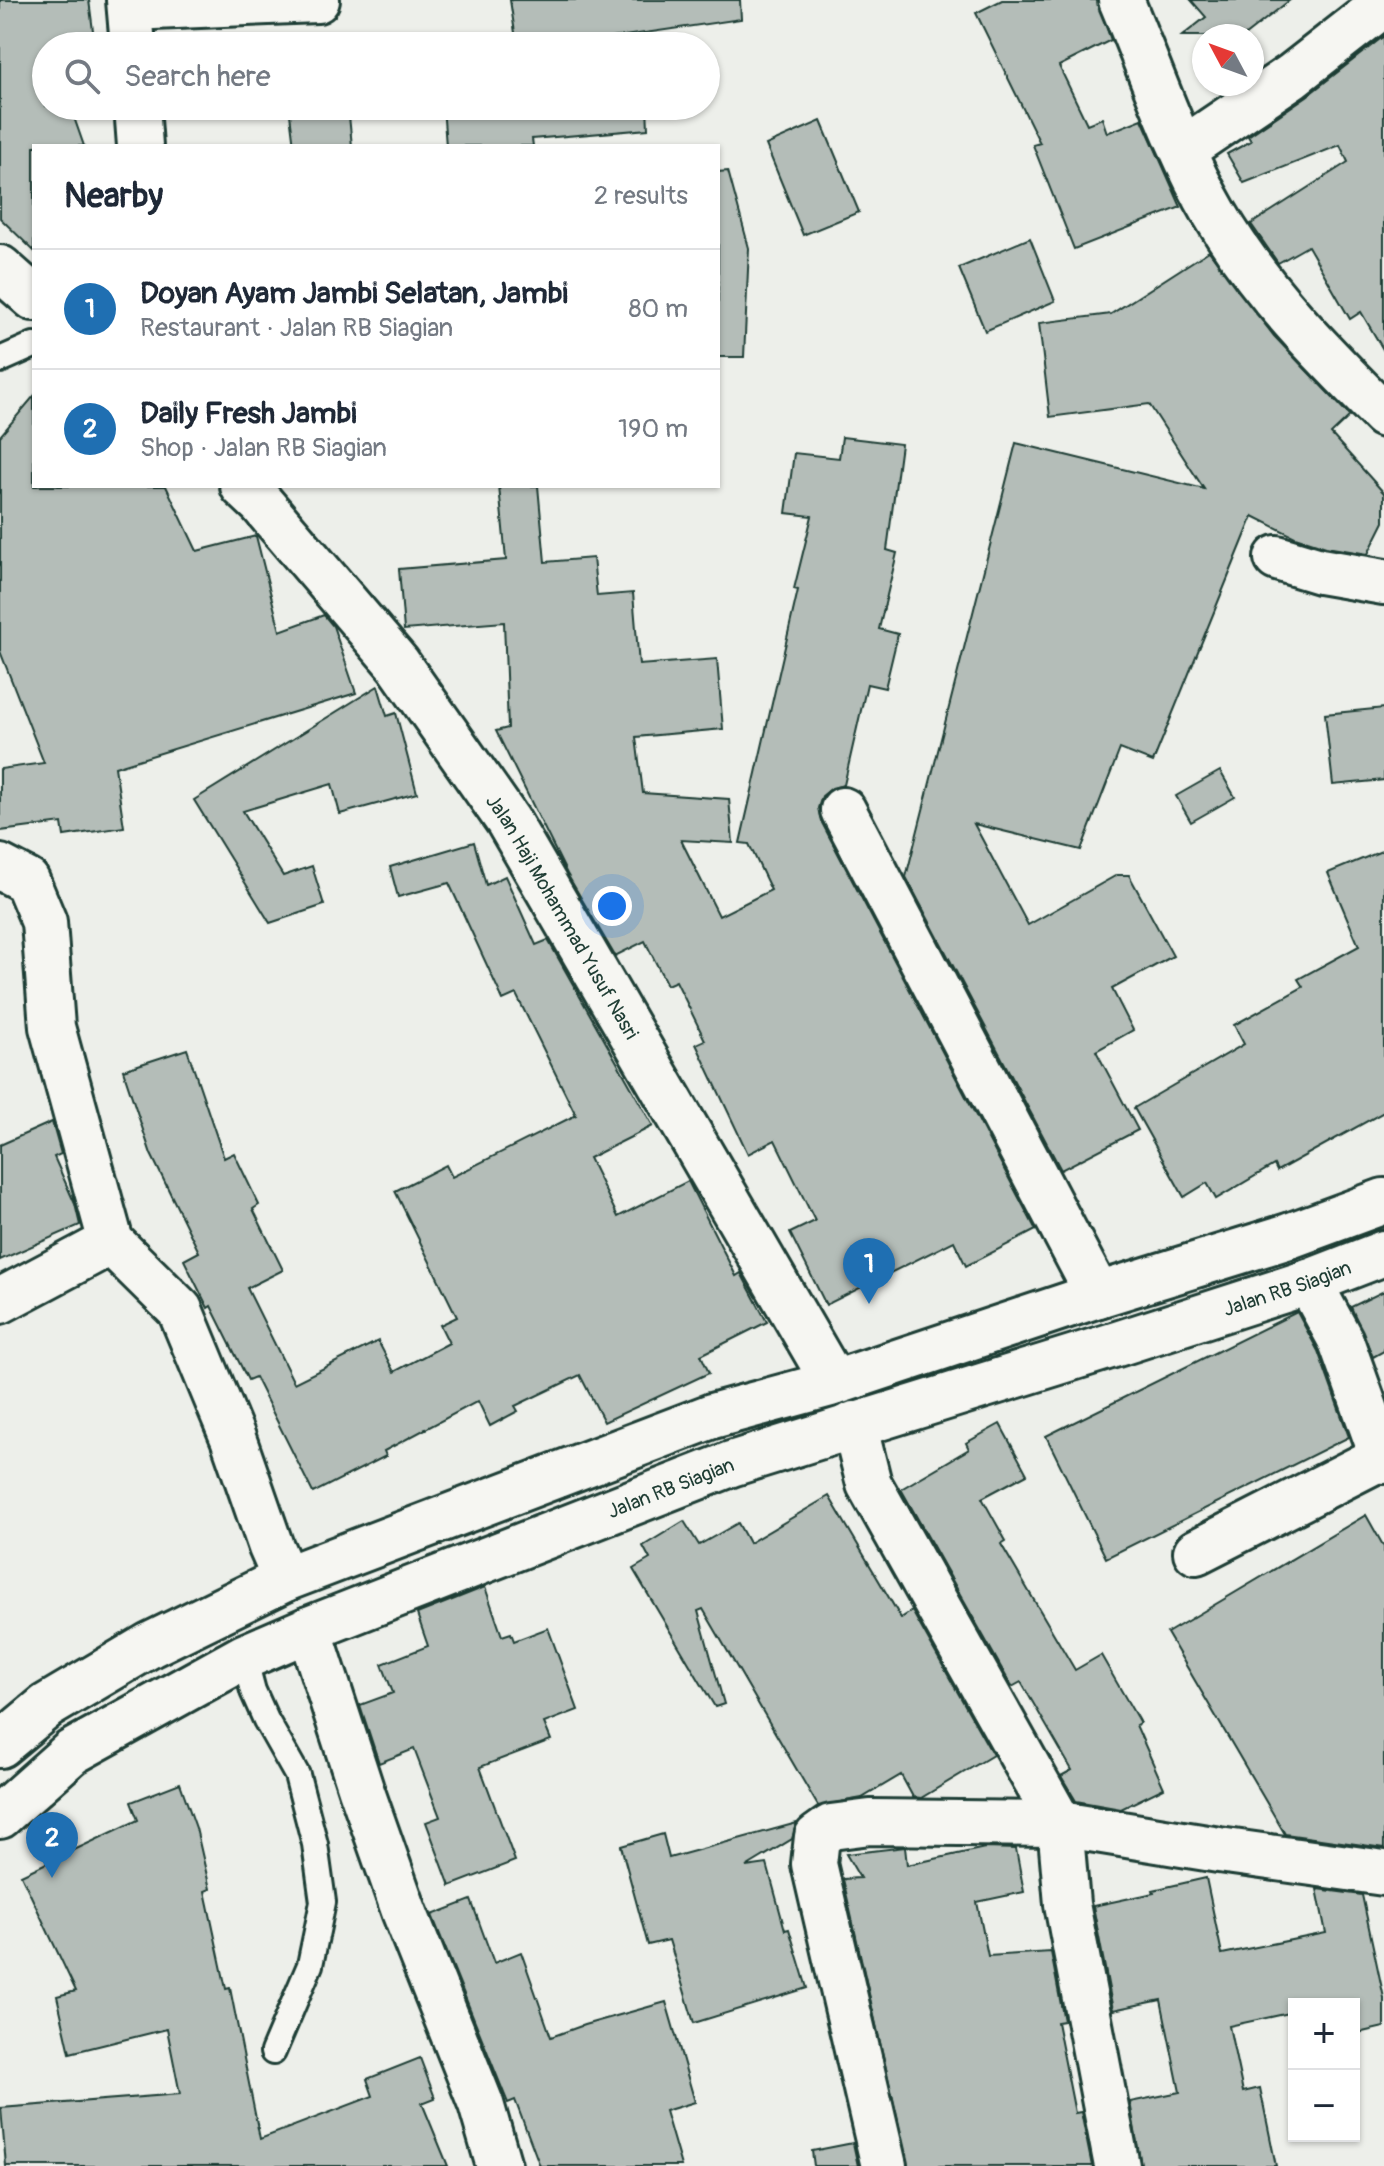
<!DOCTYPE html>
<html lang="en">
<head>
<meta charset="utf-8">
<style>
	body { margin:0; font-family:Pangolin,sans-serif; background:#f6f6f7; color:#1f2937 }
	.controls { position:absolute; right:24px; bottom:24px; display:grid; overflow:hidden; border-radius:0px; box-shadow:0 2px 6px #0004 }
	.controls button { width:72px; height:72px; display:grid; place-items:center; padding:0; border:0; border-bottom:2px solid #e0e1e3; background:#fff; color:#1f2937; font:40px sans-serif }
	.compass { position:absolute; left:1192px; top:24px; width:72px; height:72px; border-radius:50%; background:#fff; box-shadow:0 2px 6px #0004; rotate:311deg }
	.you { position:absolute; left:612px; top:906px; width:28px; height:28px; margin:-20px; border:6px solid #fff; border-radius:50%; background:#1a73e8; box-shadow:0 0 0 12px #1a73e833 }
	.badge { display:grid; place-items:center; width:52px; height:52px; border-radius:50%; background:#1f6fb2; color:#fff; font-size:26px; font-weight:700 }
	.pin { position:absolute; translate:-50% -66px; filter:drop-shadow(0 2px 4px #0008) }
	.pin::after { content:''; position:absolute; top:42px; width:28px; height:24px; background:inherit; clip-path:polygon(0 0,100% 0,50% 100%) }
	.list { margin:0; padding:0; list-style:none }
	h2 { display:flex; justify-content:space-between; align-items:center; height:104px; margin:0; padding:0 32px; font-size:34px }
	h2 small { font-size:26px; font-weight:400; color:#747a83 }
	.list li { display:grid; grid-template-columns:52px 1fr auto; gap:24px; align-items:center; box-sizing:border-box; height:120px; padding:0 32px; border-top:2px solid #e0e1e3 }
	.list b { display:block; font-size:30px; white-space:nowrap }
	.list p { margin:0; font-size:26px; white-space:nowrap; color:#747a83 }
	.list em { font-size:26px; font-style:normal; color:#747a83 }
	.icon { flex:none; width:44px; height:44px; fill:none; stroke:currentColor; stroke-width:2; stroke-linecap:round; stroke-linejoin:round }
	.map { position:relative; flex:none; width:1384px; height:2166px; overflow:hidden }
	.search { position:absolute; background:#fff; box-shadow:0 2px 6px #0004; left:32px; top:32px; width:688px; height:88px; display:flex; align-items:center; gap:20px; box-sizing:border-box; padding:0 28px; border-radius:44px; color:#747a83; font-size:30px }
	.panel { position:absolute; background:#fff; box-shadow:0 2px 6px #0004; left:32px; top:144px; width:688px; height:344px; border-radius:0px }
	.map>svg:first-child { display:block }
</style>
</head>
<body>
<div class="map">
<svg width="1384" height="2166" viewBox="0 0 1384 2166">
	<rect width="100%" height="100%" fill="#edefea"/>
	<filter id="ink" filterUnits="userSpaceOnUse"><feTurbulence type="fractalNoise" baseFrequency=".0125" numOctaves="2"/><feDisplacementMap in="SourceGraphic" scale="16" xChannelSelector="R" yChannelSelector="G"/><feConvolveMatrix kernelMatrix="1 2 1 2 8 2 1 2 1" color-interpolation-filters="sRGB"/></filter>
	<g filter="url(#ink)">
		<!-- building -->
		<g fill="#b4bdb8" stroke="#1f3d34" stroke-width="2">
			<path d="M0,0H89L95,46H46V106H70L84,146H34V251L0,218Z"/>
			<path d="M510,0H740L741,19L556,46H517Z"/>
			<path d="M1002,0H1097L1111,40L1059,66L1087,124L1102,118L1107,133L1142,119L1181,207L1074,249L1033,145L1040,143L976,13Z"/>
			<path d="M1191,0H1290L1244,36H1182L1206,17Z"/>
			<path d="M1384,36V351L1361,312L1350,319L1308,246L1278,263L1251,224L1348,162L1340,145L1244,183L1227,154L1251,141L1248,136L1307,96Z"/>
			<path d="M289,106H348L352,146H294Z"/>
			<path d="M443,106H647L648,129L532,139L533,146H446Z"/>
			<path d="M821,121L859,212L803,235L766,145Z"/>
			<path d="M728,171L749,248L744,357H718V172Z"/>
			<path d="M1030,238L1055,301L985,331L959,268Z"/>
			<path d="M1209,251L1274,336L1350,416L1331,434L1384,493V522L1368,554L1326,547L1295,537L1253,516L1153,762L1120,749L1081,850L974,824L1028,925L1117,875H1129L1173,956L1112,989L1133,1030L1096,1051L1138,1130L1061,1170L906,877L1016,443L1204,489L1149,404L1050,417L1039,323L1111,314Z"/>
			<path d="M34,396V486H166L197,551L256,536L280,631L324,615L333,626L356,693L115,767L124,827L64,836L62,823L0,831V769L44,763L0,651V436Z"/>
			<path d="M842,437L901,444L887,550L897,553L879,629L898,634L885,688L867,684L844,785L832,788L822,796L818,808L821,821L1036,1230L966,1266L954,1241L826,1305L790,1233L815,1221L775,1140L748,1154L696,1044L705,1040L676,981L667,985L645,941L615,956L567,874L496,731L508,728L504,622L404,630L399,569L506,560L499,486H538L545,562L593,558L597,596L633,593L639,665L717,659L723,729L636,737L643,793L729,799L733,843L681,840L719,916L771,890L749,844L740,843L798,590L794,589L812,516L786,513L794,453L839,458Z"/>
			<path d="M378,686L387,716L396,713L417,793L340,814L332,784L243,811L283,876L312,866L324,905L270,923L194,800Z"/>
			<path d="M1384,708V780L1333,785L1325,714Z"/>
			<path d="M1220,771L1235,797L1191,822L1176,796Z"/>
			<path d="M474,842L486,885L505,876L536,945L548,940L653,1126L589,1158L618,1217L688,1181L736,1276L741,1273L767,1322L701,1355L709,1373L604,1422L580,1375L515,1406L518,1411L490,1426L478,1401L384,1451L386,1456L313,1493L255,1377L248,1380L211,1306L208,1308L184,1260L199,1252L151,1154L123,1070L187,1049L224,1158L234,1153L259,1205L253,1209L283,1270L247,1288L294,1383L378,1341L394,1372L449,1343L440,1325L457,1317L395,1191L446,1165L452,1177L576,1115L516,994L503,1000L449,883L398,897L390,867Z"/>
			<path d="M1384,850V1112L1277,1171L1274,1165L1216,1199L1207,1183L1184,1197L1134,1108L1244,1044L1234,1025L1303,987L1298,979L1359,946L1328,873Z"/>
			<path d="M52,1122L61,1154L54,1157L75,1204L80,1225L0,1260V1145Z"/>
			<path d="M1384,1291V1351L1373,1357L1351,1307Z"/>
			<path d="M1297,1312L1318,1351L1349,1437L1106,1558L1046,1436Z"/>
			<path d="M1000,1424L1027,1474L982,1498L1006,1541L1001,1544L1075,1670L1101,1655L1140,1723L1136,1725L1164,1788L1121,1809L1076,1801L1061,1776L1072,1770L1021,1682L1012,1687L901,1489L969,1449L966,1443Z"/>
			<path d="M829,1496L901,1618L912,1611L993,1755L921,1798L913,1797L901,1775L862,1798L818,1806L703,1609L698,1611L724,1704L715,1707L633,1569L650,1559L643,1546L684,1521L699,1545L738,1523L749,1543Z"/>
			<path d="M1366,1515L1384,1547V1848L1285,1834L1167,1633Z"/>
			<path d="M485,1587L502,1636L511,1633L514,1641L548,1628L578,1710L544,1723L551,1740L480,1767L515,1861L450,1886L426,1822L440,1817L414,1749L379,1763L360,1705L393,1693L382,1664L428,1646L417,1614Z"/>
			<path d="M180,1783L196,1828L210,1889L205,1891L226,1989L230,1988L260,2139L373,2096L367,2079L420,2058L435,2098L422,2103L448,2166H6L1,2108L180,2094L167,2029L70,2053L57,1996L76,1991L21,1875L138,1820L131,1802Z"/>
			<path d="M797,1823L792,1839L746,1867L767,1864L785,1930L789,1929L807,1988L694,2023L669,1940L648,1945L621,1846L663,1834L669,1858Z"/>
			<path d="M905,1847L907,1865L985,1848L1016,1849L1024,1892L977,1902L988,1956L1051,1952L1064,2021L1057,2022L1075,2113L1081,2112L1092,2166H908L843,1879L860,1878L846,1854Z"/>
			<path d="M1206,1878L1222,1954L1326,1933L1317,1889L1362,1895L1384,1998V2027L1354,2034V2004H1294V2012L1229,2026L1243,2092L1260,2088L1276,2166H1141L1130,2102L1180,2092L1161,2000L1113,2010L1093,1906L1154,1893L1153,1890Z"/>
			<path d="M471,1900L494,1963L521,1952L551,2037L584,2025L666,2002L695,2102L665,2111L681,2166H540L515,2100L508,2103L432,1915Z"/>
			<path d="M853,2143L858,2166H814L812,2151Z"/>
		</g>
		<g fill="none" stroke-linecap="round" stroke-linejoin="round">
			<defs>
				<g id="service">
					<path d="M0,360L34,345"/>
					<path d="M244,1657L253,1691L266,1720L297,1775L315,1844L323,1902L310,1965L273,2052"/>
				</g>
				<g id="minor">
					<path d="M1121,0C1151,71 1176,147 1215,214C1259,290 1322,353 1384,415"/>
					<path d="M130,8L317,0"/>
					<path d="M1184,149L1292,76L1384,4"/>
					<path d="M1277,558L1320,571L1384,582"/>
					<path d="M843,810L1098,1295"/>
					<path d="M0,867L27,881L44,922L52,1027L111,1242L180,1310L233,1438L271,1547L285,1579"/>
					<path d="M1309,1282L1341,1341L1384,1461"/>
					<path d="M0,1301L111,1242"/>
					<path d="M854,1424L869,1484L1060,1824L1067,1904L1117,2166"/>
					<path d="M1196,1552L1382,1457"/>
					<path d="M309,1629L361,1789L404,1911L481,2104L499,2166"/>
					<path d="M884,2166L814,1864L817,1837L831,1827L870,1822L1060,1824L1219,1850L1384,1873"/>
				</g>
				<g id="tertiary">
					<path d="M129,0L133,46"/>
					<path d="M137,106L140,146"/>
					<path d="M0,268L34,298"/>
					<path id="s1" d="M243,486L261,503L398,664L508,821L834,1383"/>
				</g>
				<g id="trunk">
					<path d="M0,1745L47,1706L150,1645L285,1579L712,1416L834,1383L1098,1295L1289,1236L1384,1201"/>
					<path id="s2" d="M0,1816L72,1752L244,1657L309,1629L731,1464L1120,1343L1309,1282L1384,1253"/>
				</g>
			</defs>
			<!-- service casing -->
			<use href="#service" stroke="#1f3d34" stroke-width="30"/>
			<!-- minor casing -->
			<use href="#minor" stroke="#1f3d34" stroke-width="50"/>
			<!-- tertiary casing -->
			<use href="#tertiary" stroke="#1f3d34" stroke-width="50"/>
			<!-- trunk casing -->
			<use href="#trunk" stroke="#1f3d34" stroke-width="50"/>
			<!-- service -->
			<use href="#service" stroke="#f6f6f2" stroke-width="24"/>
			<!-- minor -->
			<use href="#minor" stroke="#f6f6f2" stroke-width="44"/>
			<!-- tertiary -->
			<use href="#tertiary" stroke="#f6f6f2" stroke-width="44"/>
			<!-- trunk -->
			<use href="#trunk" stroke="#f6f6f2" stroke-width="44"/>
		</g>
	</g>
	<g text-anchor="middle" stroke-width="8" stroke-linejoin="round" paint-order="stroke">
		<!-- street labels -->
		<g font-size="20" fill="#1f3d34" stroke="#f6f6f2">
			<text dy="7" stroke="none"><textPath href="#s1" startOffset="538">Jalan Haji Mohammad Yusuf Nasri</textPath></text>
			<text dy="7" stroke="none"><textPath href="#s2" startOffset="1400">Jalan RB Siagian</textPath></text>
			<text dy="7" stroke="none"><textPath href="#s2" startOffset="752">Jalan RB Siagian</textPath></text>
		</g>
	</g>
</svg>
<div class="controls">
<button>+</button>
<button>−</button>
</div>
<svg class="compass" viewBox="-18 -18 36 36"><path d="M0-13l5 13h-10z" fill="#e53935"/><path d="M0 13l5-13h-10z" fill="#747a83"/></svg>
<div class="you"></div>
<div class="pin badge" style="left:869px;top:1304px">1</div>
<div class="pin badge" style="left:52px;top:1878px">2</div>
<div class="search"><svg class="icon" aria-label="search" viewBox="0 0 24 24"><circle cx="10" cy="10" r="6"/><path d="M15 15l6 6"/></svg>Search here</div>
<section class="panel">
<h2>Nearby<small>2 results</small></h2>
<ul class="list">
<li><span class="badge">1</span><div><b>Doyan Ayam Jambi Selatan, Jambi</b><p>Restaurant · Jalan RB Siagian</p></div><em>80 m</em></li>
<li><span class="badge">2</span><div><b>Daily Fresh Jambi</b><p>Shop · Jalan RB Siagian</p></div><em>190 m</em></li>
</ul>
</section>
</div>
</body>
</html>
